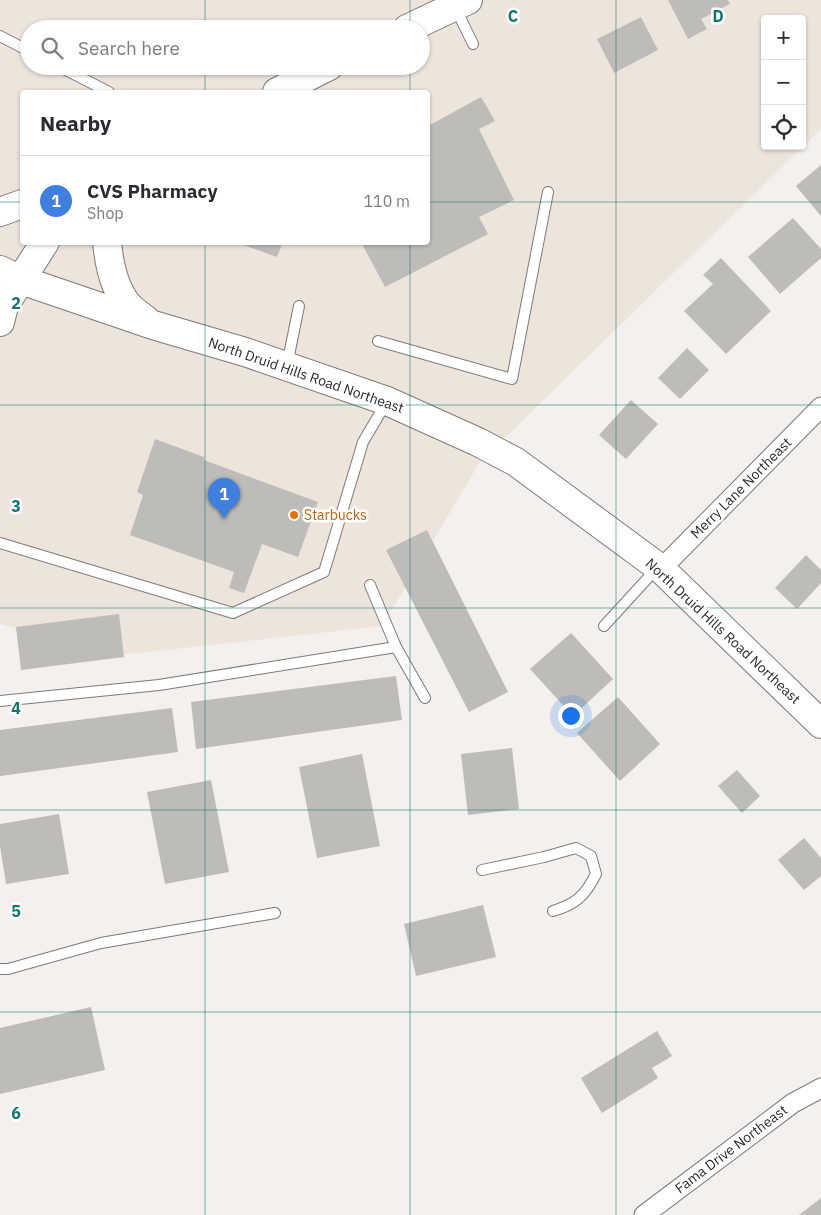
<!DOCTYPE html>
<html lang="en">
<head>
<meta charset="utf-8">
<style>
	body { margin:0; font-family:"IBM Plex Sans",sans-serif; background:#f7f7f7; color:#2b2b33 }
	.controls { position:absolute; right:15px; top:15px; display:grid; overflow:hidden; border-radius:5px; box-shadow:0 1px 4px #0004 }
	.controls button { width:45px; height:45px; display:grid; place-items:center; padding:0; border:0; border-bottom:1px solid #e1e1e2; background:#fff; color:#2b2b33; font:25px sans-serif }
	.you { position:absolute; left:570px; top:715px; width:18px; height:18px; margin:-12px; border:4px solid #fff; border-radius:50%; background:#1a73e8; box-shadow:0 0 0 8px #1a73e833 }
	.badge { display:grid; place-items:center; width:32px; height:32px; border-radius:50%; background:#7c3aed; color:#fff; font-size:16px; font-weight:700 }
	.pin { position:absolute; translate:-50% -41px; filter:drop-shadow(0 1px 2px #0008) }
	.pin::after { content:''; position:absolute; top:26px; width:18px; height:15px; background:inherit; clip-path:polygon(0 0,100% 0,50% 100%) }
	.list { margin:0; padding:0; list-style:none }
	h2 { display:flex; justify-content:space-between; align-items:center; height:65px; margin:0; padding:0 20px; font-size:21px }
	h2 small { font-size:16px; font-weight:400; color:#7c7c81 }
	.list li { display:grid; grid-template-columns:32px 1fr auto; gap:15px; align-items:center; box-sizing:border-box; height:90px; padding:0 20px; border-top:1px solid #e1e1e2 }
	.list b { display:block; font-size:19px; white-space:nowrap }
	.list p { margin:0; font-size:16px; white-space:nowrap; color:#7c7c81 }
	.list em { font-size:16px; font-style:normal; color:#7c7c81 }
	.icon { flex:none; width:28px; height:28px; fill:none; stroke:currentColor; stroke-width:2; stroke-linecap:round; stroke-linejoin:round }
	.map { position:relative; flex:none; width:821px; height:1215px; overflow:hidden }
	.search { position:absolute; background:#fff; box-shadow:0 1px 4px #0004; left:20px; top:20px; width:410px; height:55px; display:flex; align-items:center; gap:12px; box-sizing:border-box; padding:0 18px; border-radius:28px; color:#7c7c81; font-size:19px }
	.panel { position:absolute; background:#fff; box-shadow:0 1px 4px #0004; left:20px; top:90px; width:410px; height:155px; border-radius:5px }
	.map>svg:first-child { display:block }
</style>
</head>
<body>
<div class="map">
<svg width="821" height="1215" viewBox="0 0 821 1215">
	<rect width="100%" height="100%" fill="#f3f0ee"/>
	<!-- built -->
	<path fill="#ede4dc" fill-rule="evenodd" d="M0,0H821V129L480,462L382,626L120,655L0,624ZM765,19H802V146H765ZM29,29H421V66H29ZM22,92H428V242H22Z"/>
	<!-- building -->
	<g fill="#bebcb9">
		<path d="M668,0H728L730,4L701,19L707,29L688,39Z"/>
		<path d="M641,17L658,50L614,73L597,39Z"/>
		<path d="M481,97L495,121L479,129L514,200L479,217L488,234L385,287L361,242H428V126Z"/>
		<path d="M821,165V216L796,186Z"/>
		<path d="M793,218L821,249V258L780,294L748,257Z"/>
		<path d="M235,242H283L277,257Z"/>
		<path d="M721,258L771,311L726,354L684,311L713,284L703,275Z"/>
		<path d="M687,348L709,370L680,399L658,378Z"/>
		<path d="M631,400L658,424L626,459L599,435Z"/>
		<path d="M155,439L204,457V460L318,502L298,557L262,544L244,593L229,588L234,572L130,535L143,495L137,492Z"/>
		<path d="M427,530L508,692L469,712L386,550Z"/>
		<path d="M806,555L821,570V583L797,609L775,588Z"/>
		<path d="M119,614L124,657L21,670L16,627Z"/>
		<path d="M571,633L613,679L573,716L530,669Z"/>
		<path d="M396,676L402,720L196,749L191,702Z"/>
		<path d="M618,697L660,744L620,781L577,733Z"/>
		<path d="M172,708L178,752L0,776V730Z"/>
		<path d="M512,748L519,809L468,815L461,754Z"/>
		<path d="M362,754L380,846L317,858L299,767Z"/>
		<path d="M737,770L760,796L742,813L718,786Z"/>
		<path d="M211,780L229,872L165,884L147,792Z"/>
		<path d="M59,814L69,874L6,884L0,846V824Z"/>
		<path d="M804,838L821,858V876L804,890L778,860Z"/>
		<path d="M483,905L496,957L416,976L404,924Z"/>
		<path d="M91,1007L105,1070L0,1094V1028Z"/>
		<path d="M657,1031L672,1056L652,1068L658,1078L602,1113L581,1078Z"/>
		<path d="M821,1198V1215H799Z"/>
	</g>
	<g fill="none" stroke-linecap="round" stroke-linejoin="round">
		<defs>
			<g id="lane">
				<path d="M455,7L473,44"/>
				<path d="M0,36L29,51"/>
				<path d="M58,66L109,92"/>
				<path d="M378,341L512,379L548,192"/>
				<path d="M287,365L299,306"/>
				<path d="M0,543L233,613L324,572L363,442L386,403"/>
				<path d="M370,585L396,647"/>
				<path d="M604,626L657,568"/>
				<path d="M0,701L159,685L396,647L425,698"/>
				<path d="M482,870L544,857L576,848L591,856L596,874C585,896 576,904 553,911"/>
				<path d="M0,969H8L101,943L275,913"/>
			</g>
			<g id="street">
				<path d="M661,569L821,407"/>
				<path d="M644,1215L793,1103L821,1088"/>
			</g>
			<g id="secondary">
				<path d="M407,29L468,0"/>
				<path d="M277,92L329,66"/>
				<path d="M0,212L22,204"/>
				<path d="M107,242C109,263 114,289 128,305C133,311 140,315 146,320"/>
				<path d="M0,270L21,280L153,325L245,352L387,401L478,442L516,462L661,569L821,724"/>
				<path d="M0,322L4,306L45,242"/>
			</g>
		</defs>
		<!-- lane casing -->
		<use href="#lane" stroke="#7c7977" stroke-width="12"/>
		<!-- street casing -->
		<use href="#street" stroke="#7c7977" stroke-width="21"/>
		<!-- secondary casing -->
		<use href="#secondary" stroke="#7c7977" stroke-width="30"/>
		<!-- lane -->
		<use href="#lane" stroke="#fff" stroke-width="10"/>
		<!-- street -->
		<use href="#street" stroke="#fff" stroke-width="19"/>
		<!-- secondary -->
		<use href="#secondary" stroke="#fff" stroke-width="28"/>
	</g>
	<!-- grid -->
	<path fill="none" stroke="#0f766e" stroke-width="1" stroke-opacity="0.55" d="M205,0V29M410,0V29M616,0V1215M205,66V92M410,66V92M0,202H22M428,202H821M205,242V1215M410,242V1215M0,405H821M0,608H821M0,810H821M0,1012H821"/>
	<!-- markers -->
	<circle fill="#e8710a" stroke="#fff" stroke-width="2" cx="294" cy="515" r="5"/>
	<g text-anchor="middle" stroke-width="5" stroke-linejoin="round" paint-order="stroke">
		<!-- street labels -->
		<g font-size="14" fill="#292827" stroke="#fff">
			<text transform="translate(306 375) rotate(19)" y="5">North Druid Hills Road Northeast</text>
			<text transform="translate(741 488) rotate(-45)" y="5">Merry Lane Northeast</text>
			<text transform="translate(723 631) rotate(43)" y="5">North Druid Hills Road Northeast</text>
			<text transform="translate(731 1149) rotate(-37)" y="5">Fama Drive Northeast</text>
		</g>
		<!-- food labels -->
		<g font-size="14" fill="#c56008" stroke="#fff" text-anchor="start">
			<text x="304" y="520">Starbucks</text>
		</g>
	</g>
	<g font-size="16" text-anchor="middle" font-weight="bold" fill="#0f766e" stroke="#fff" stroke-width="5" stroke-linejoin="round" paint-order="stroke">
		<text x="513" y="22">C</text>
		<text x="718" y="22">D</text>
		<text x="16" y="309">2</text>
		<text x="16" y="512">3</text>
		<text x="16" y="714">4</text>
		<text x="16" y="917">5</text>
		<text x="16" y="1119">6</text>
	</g>
</svg>
<div class="controls">
<button>+</button>
<button>−</button>
<button><svg class="icon" aria-label="locate" viewBox="0 0 24 24"><circle cx="12" cy="12" r="6"/><path d="M12 2v4M12 18v4M2 12h4M18 12h4"/></svg></button>
</div>
<div class="you"></div>
<div class="pin badge" style="left:224px;top:519px;background:#3f7fe0">1</div>
<div class="search"><svg class="icon" aria-label="search" viewBox="0 0 24 24"><circle cx="10" cy="10" r="6"/><path d="M15 15l6 6"/></svg>Search here</div>
<section class="panel">
<h2>Nearby<small></small></h2>
<ul class="list">
<li><span class="badge" style="background:#3f7fe0">1</span><div><b>CVS Pharmacy</b><p>Shop</p></div><em>110 m</em></li>
</ul>
</section>
</div>
</body>
</html>
